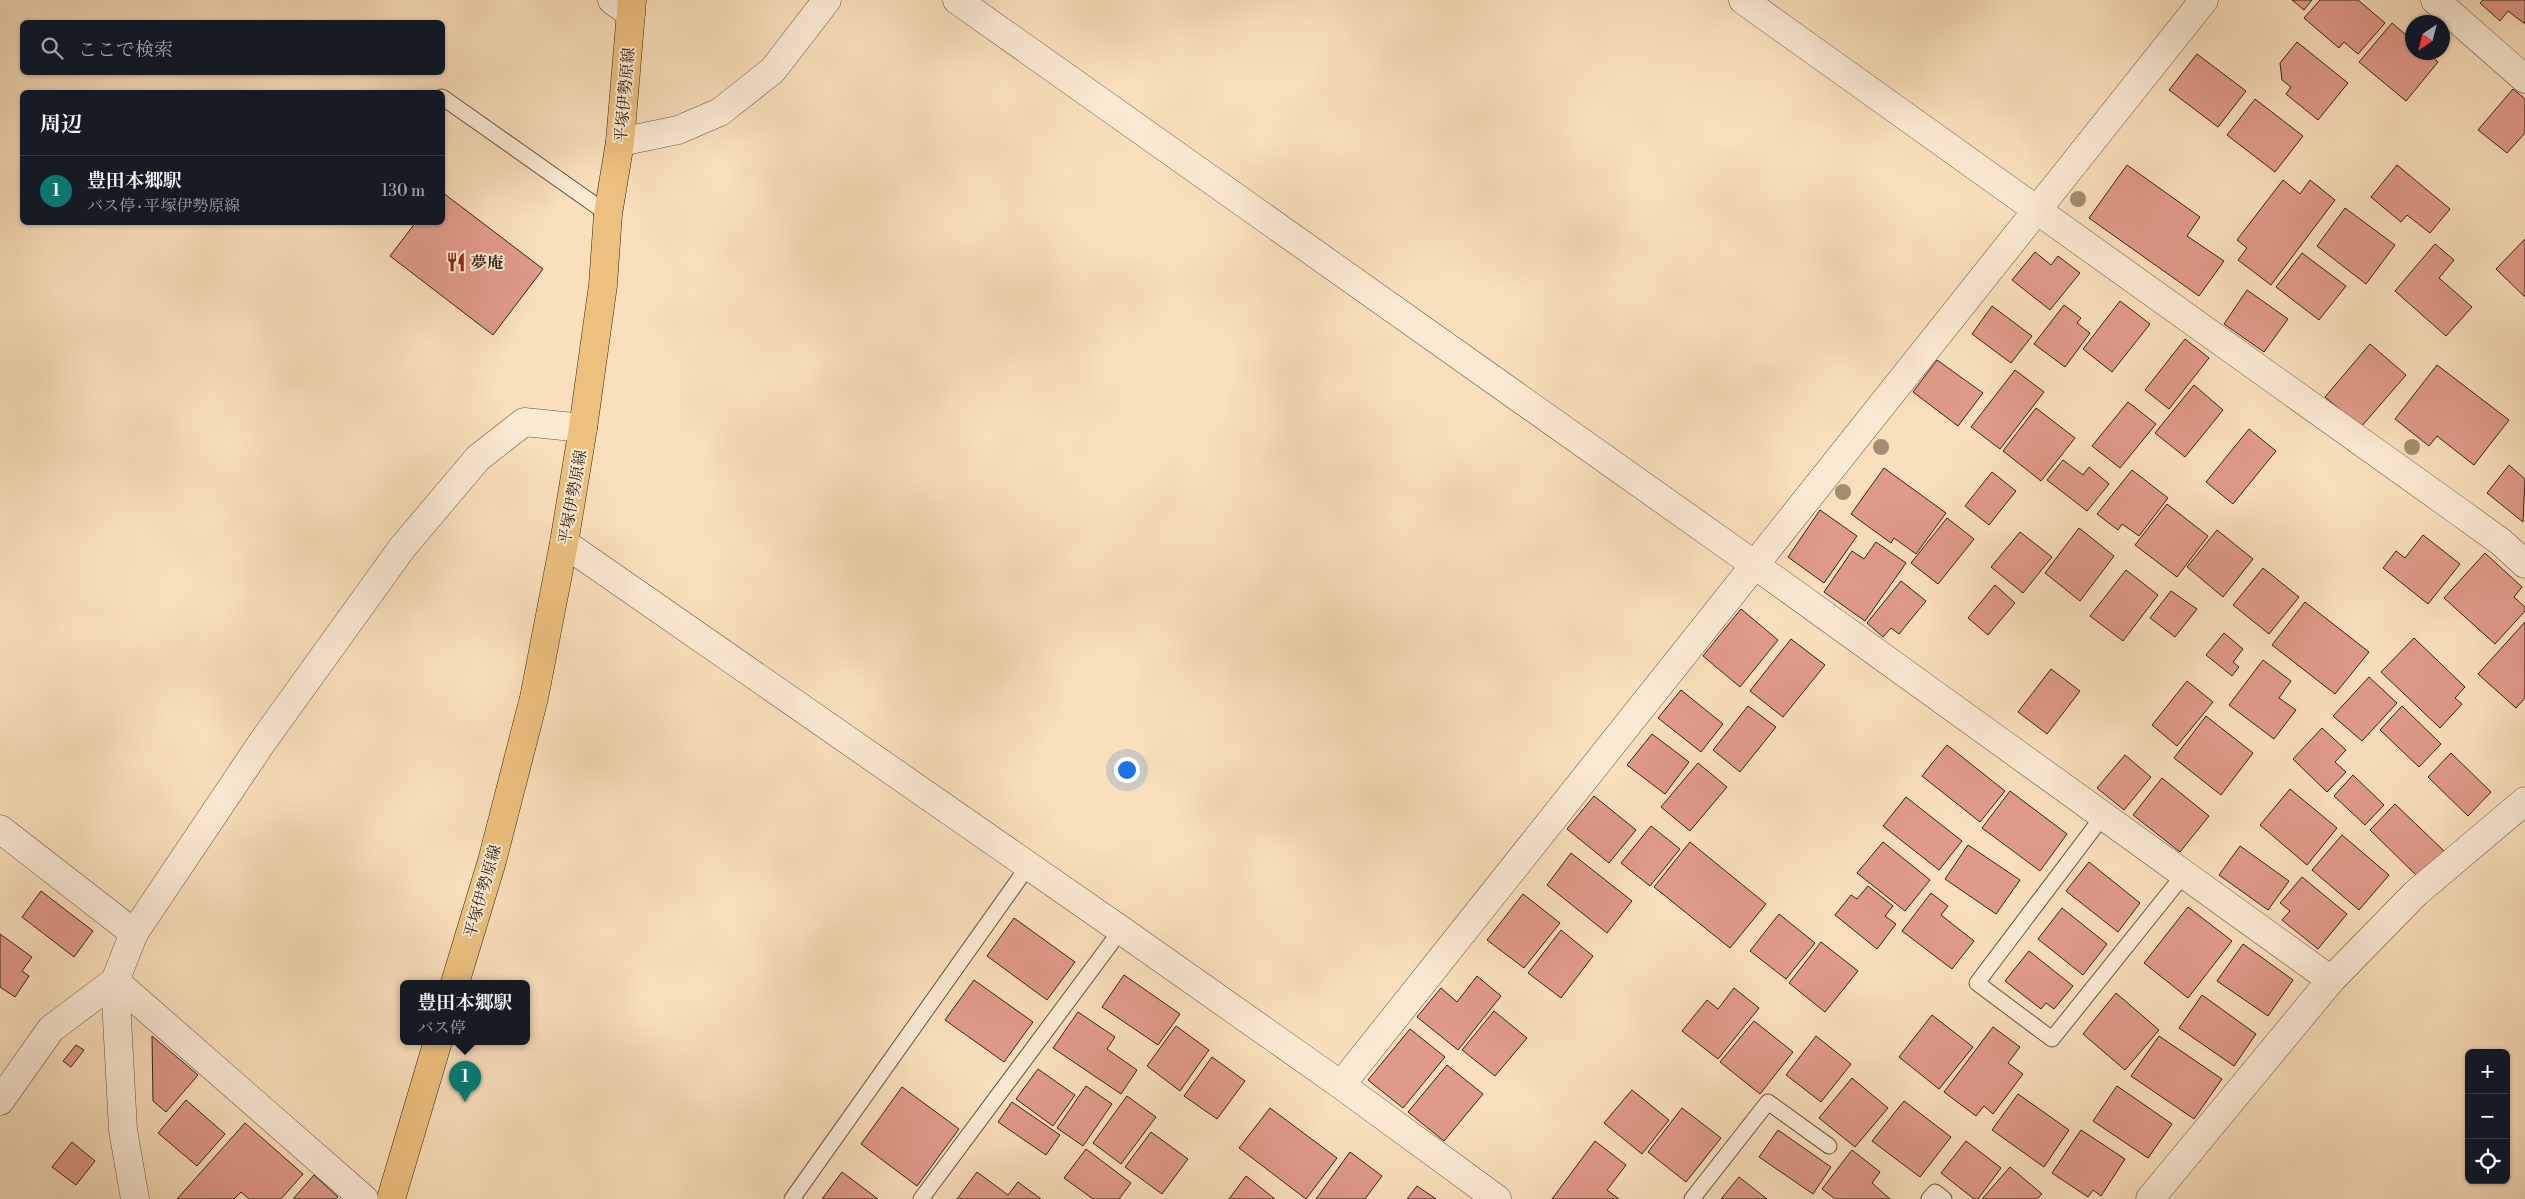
<!DOCTYPE html>
<html lang="ja">
<head>
<meta charset="utf-8">
<style>
	body { margin:0; font-family:"Libre Bodoni","Noto Serif JP",serif; background:#242831; color:#f1f3f6 }
	.controls { position:absolute; right:15px; bottom:15px; display:grid; overflow:hidden; border-radius:8px; box-shadow:0 1px 4px #0004 }
	.controls button { width:45px; height:45px; display:grid; place-items:center; padding:0; border:0; border-bottom:1px solid #363941; background:#171b24; color:#f1f3f6; font:25px sans-serif }
	.compass { position:absolute; left:2405px; top:15px; width:45px; height:45px; border-radius:50%; background:#171b24; box-shadow:0 1px 4px #0004; rotate:215deg }
	.you { position:absolute; left:1126px; top:769px; width:18px; height:18px; margin:-12px; border:4px solid #fff; border-radius:50%; background:#1a73e8; box-shadow:0 0 0 8px #1a73e833 }
	.badge { display:grid; place-items:center; width:32px; height:32px; border-radius:50%; background:#0f766e; color:#fff; font-size:16px; font-weight:700 }
	.pin { position:absolute; translate:-50% -41px; filter:drop-shadow(0 1px 2px #0008) }
	.pin::after { content:''; position:absolute; top:26px; width:18px; height:15px; background:inherit; clip-path:polygon(0 0,100% 0,50% 100%) }
	.popup { position:absolute; left:400px; top:980px; width:130px; height:65px; box-sizing:border-box; display:grid; place-content:center; border-radius:8px; background:#171b24; filter:drop-shadow(0 1px 4px #0005); font-size:16px; white-space:nowrap; color:#9ea1a6 }
	.popup b { font-size:19px; color:#f1f3f6 }
	.popup::after { content:''; position:absolute; left:50%; top:100%; margin-left:-10px; border:10px solid transparent; border-top-color:#171b24 }
	.list { margin:0; padding:0; list-style:none }
	h2 { display:flex; justify-content:space-between; align-items:center; height:65px; margin:0; padding:0 20px; font-size:21px }
	h2 small { font-size:16px; font-weight:400; color:#9ea1a6 }
	.list li { display:grid; grid-template-columns:32px 1fr auto; gap:15px; align-items:center; box-sizing:border-box; height:70px; padding:0 20px; border-top:1px solid #363941 }
	.list b { display:block; font-size:19px; white-space:nowrap }
	.list p { margin:0; font-size:16px; white-space:nowrap; color:#9ea1a6 }
	.list em { font-size:16px; font-style:normal; color:#9ea1a6 }
	.icon { flex:none; width:28px; height:28px; fill:none; stroke:currentColor; stroke-width:2; stroke-linecap:round; stroke-linejoin:round }
	.map { position:relative; flex:none; width:2525px; height:1199px; overflow:hidden }
	.search { position:absolute; background:#171b24; box-shadow:0 1px 4px #0004; left:20px; top:20px; width:425px; height:55px; display:flex; align-items:center; gap:12px; box-sizing:border-box; padding:0 18px; border-radius:8px; color:#9ea1a6; font-size:19px }
	.panel { position:absolute; background:#171b24; box-shadow:0 1px 4px #0004; left:20px; top:90px; width:425px; height:135px; border-radius:8px }
	.map>svg:first-child { display:block }
</style>
</head>
<body>
<div class="map">
<svg width="2525" height="1199" viewBox="0 0 2525 1199">
	<rect width="100%" height="100%" fill="#f9dfbb"/>
	<filter id="stains"><feTurbulence type="fractalNoise" baseFrequency=".004" numOctaves="4"/><feColorMatrix values="0 0 0 0 .2 0 0 0 0 .09 0 0 0 0 .02 0 0 0 .5 -.17"/></filter>
	<radialGradient id="worn" r=".72"><stop offset=".6" stop-color="#630" stop-opacity="0"/><stop offset="1" stop-color="#630" stop-opacity=".3"/></radialGradient>
	<!-- building -->
	<g fill="#e09a89" stroke="#392215">
		<path d="M2292,0H2312L2304,10Z"/>
		<path d="M2320,0H2358L2385,23L2358,54L2344,42L2339,48L2304,18Z"/>
		<path d="M2483,0H2525V24L2508,11L2500,21L2480,3Z"/>
		<path d="M2392,23L2412,40V52H2427L2438,62L2406,101L2359,62Z"/>
		<path d="M2297,42L2348,83L2318,120L2286,94L2291,87L2282,80L2280,63Z"/>
		<path d="M2197,54L2246,91L2218,127L2169,90Z"/>
		<path d="M2513,89L2525,99V133L2507,153L2478,130Z"/>
		<path d="M2255,99L2303,136L2275,172L2227,135Z"/>
		<path d="M2127,165L2200,217L2187,236L2224,261L2199,296L2089,218Z"/>
		<path d="M2397,165L2450,209L2430,233L2407,215L2401,222L2371,197Z"/>
		<path d="M2283,180L2300,194L2310,180L2335,200L2271,285L2238,260L2247,248L2237,240Z"/>
		<path d="M442,192L543,269L493,335L390,256L416,222H442Z"/>
		<path d="M2345,208L2395,245L2366,284L2317,246Z"/>
		<path d="M2525,239V297L2496,269Z"/>
		<path d="M2435,244L2454,260L2439,278L2472,307L2446,336L2395,291Z"/>
		<path d="M2035,252L2051,265L2058,256L2080,273L2050,310L2012,280Z"/>
		<path d="M2302,253L2346,286L2319,320L2276,287Z"/>
		<path d="M2247,290L2288,319L2264,352L2224,324Z"/>
		<path d="M2120,301L2150,324L2112,372L2083,349Z"/>
		<path d="M2064,305L2081,318L2077,323L2090,333L2065,367L2034,344Z"/>
		<path d="M1992,306L2032,336L2011,363L1972,334Z"/>
		<path d="M2185,339L2209,358L2169,409L2145,390Z"/>
		<path d="M2370,344L2406,375L2361,427L2325,397Z"/>
		<path d="M1937,360L1983,393L1958,426L1913,392Z"/>
		<path d="M2437,365L2509,420L2474,465L2437,436L2429,446L2395,419Z"/>
		<path d="M2015,370L2044,392L2000,449L1971,427Z"/>
		<path d="M2194,385L2223,410L2185,457L2155,433Z"/>
		<path d="M2128,402L2156,424L2120,468L2092,446Z"/>
		<path d="M2036,408L2075,438L2041,481L2003,451Z"/>
		<path d="M2249,429L2276,451L2233,504L2206,482Z"/>
		<path d="M2063,460L2083,475L2089,467L2109,484L2087,511L2047,480Z"/>
		<path d="M2509,465L2525,479L2523,522L2487,493Z"/>
		<path d="M1884,468L1946,513L1916,554L1894,538L1891,543L1851,514Z"/>
		<path d="M2132,470L2168,498L2139,536L2122,524L2118,530L2097,514Z"/>
		<path d="M1992,472L2016,491L1989,525L1965,506Z"/>
		<path d="M2167,504L2208,536L2177,577L2135,545Z"/>
		<path d="M1820,510L1857,536L1824,583L1788,557Z"/>
		<path d="M1947,518L1974,539L1938,584L1911,563Z"/>
		<path d="M2079,528L2114,556L2080,601L2045,573Z"/>
		<path d="M2217,530L2253,559L2223,597L2187,567Z"/>
		<path d="M2020,532L2052,557L2023,593L1991,567Z"/>
		<path d="M2423,535L2460,564L2428,604L2383,568L2396,551L2405,558Z"/>
		<path d="M1876,542L1906,563L1865,621L1824,592L1852,551L1864,559Z"/>
		<path d="M2485,553L2522,587L2514,597L2525,607V611L2495,644L2444,598Z"/>
		<path d="M2263,568L2299,597L2269,634L2233,605Z"/>
		<path d="M2126,570L2158,595L2123,641L2090,616Z"/>
		<path d="M1901,581L1926,601L1899,634L1891,628L1883,637L1867,623Z"/>
		<path d="M1995,585L2015,603L1988,635L1968,618Z"/>
		<path d="M2171,591L2197,609L2175,637L2150,618Z"/>
		<path d="M2305,602L2369,652L2335,694L2272,645Z"/>
		<path d="M1741,609L1778,640L1740,687L1703,656Z"/>
		<path d="M2525,622V698L2516,708L2478,674Z"/>
		<path d="M2224,633L2243,649L2233,662L2239,667L2232,676L2206,655Z"/>
		<path d="M2414,638L2465,687L2455,698L2462,704L2440,728L2381,672Z"/>
		<path d="M1791,639L1825,665L1783,717L1750,691Z"/>
		<path d="M2263,660L2291,681L2279,698L2296,710L2274,739L2229,705Z"/>
		<path d="M2051,669L2080,691L2047,734L2018,712Z"/>
		<path d="M2369,677L2397,703L2362,741L2333,716Z"/>
		<path d="M2187,681L2213,702L2177,746L2152,725Z"/>
		<path d="M1681,690L1723,724L1701,752L1658,718Z"/>
		<path d="M1748,706L1776,727L1740,772L1713,750Z"/>
		<path d="M2402,706L2441,744L2419,767L2380,730Z"/>
		<path d="M2206,716L2253,753L2221,795L2174,758Z"/>
		<path d="M2322,728L2346,750L2335,762L2346,772L2327,792L2293,759Z"/>
		<path d="M1652,734L1689,762L1665,794L1627,765Z"/>
		<path d="M1947,745L2005,791L1980,822L1922,776Z"/>
		<path d="M2451,753L2491,792L2468,816L2428,777Z"/>
		<path d="M2125,755L2151,777L2124,810L2097,788Z"/>
		<path d="M1698,763L1727,787L1690,831L1661,807Z"/>
		<path d="M2353,775L2384,805L2365,825L2334,796Z"/>
		<path d="M2162,778L2209,816L2180,852L2133,815Z"/>
		<path d="M2290,789L2337,828L2307,865L2260,825Z"/>
		<path d="M2010,791L2067,834L2040,871L1982,828Z"/>
		<path d="M1594,796L1636,830L1609,863L1567,829Z"/>
		<path d="M1906,797L1962,841L1939,870L1883,826Z"/>
		<path d="M2395,804L2444,851L2418,877L2370,830Z"/>
		<path d="M1651,826L1680,849L1650,886L1621,863Z"/>
		<path d="M2342,835L2389,875L2359,910L2312,870Z"/>
		<path d="M1690,842L1766,904L1730,948L1654,887Z"/>
		<path d="M1883,842L1930,880L1905,911L1857,873Z"/>
		<path d="M1968,845L2020,880L1996,914L1945,879Z"/>
		<path d="M2240,846L2289,881L2268,910L2219,875Z"/>
		<path d="M1571,853L1632,901L1607,933L1547,885Z"/>
		<path d="M2089,862L2140,903L2118,932L2066,891Z"/>
		<path d="M2302,877L2347,914L2318,949L2282,920L2290,911L2280,903Z"/>
		<path d="M1868,886L1893,906L1885,916L1896,924L1877,949L1835,915L1851,895L1857,899Z"/>
		<path d="M41,891L93,931L74,957L22,917Z"/>
		<path d="M1931,893L1948,906L1941,915L1974,941L1952,969L1902,931Z"/>
		<path d="M1523,894L1560,923L1524,968L1487,940Z"/>
		<path d="M2188,907L2232,941L2188,998L2144,963Z"/>
		<path d="M2062,908L2107,944L2083,975L2038,939Z"/>
		<path d="M1779,914L1815,943L1786,979L1750,951Z"/>
		<path d="M1014,918L1075,962L1047,1000L987,956Z"/>
		<path d="M1561,930L1593,956L1561,998L1528,973Z"/>
		<path d="M0,934L32,957L22,971L29,976L15,997L0,987Z"/>
		<path d="M1821,942L1858,971L1825,1012L1789,983Z"/>
		<path d="M2243,944L2293,980L2268,1016L2217,981Z"/>
		<path d="M2029,951L2073,986L2054,1009L2046,1003L2041,1009L2005,981Z"/>
		<path d="M1124,975L1180,1014L1158,1045L1102,1007Z"/>
		<path d="M1477,976L1501,996L1458,1050L1417,1017L1441,988L1457,1002Z"/>
		<path d="M974,980L1033,1022L1004,1062L945,1020Z"/>
		<path d="M1734,988L1759,1008L1718,1059L1682,1031L1707,1000L1718,1009Z"/>
		<path d="M2116,993L2159,1030L2125,1070L2083,1034Z"/>
		<path d="M2202,995L2256,1034L2234,1066L2179,1028Z"/>
		<path d="M1494,1011L1527,1038L1495,1076L1462,1050Z"/>
		<path d="M1078,1012L1115,1037L1107,1049L1137,1070L1121,1094L1053,1048Z"/>
		<path d="M1932,1015L1973,1047L1939,1089L1899,1057Z"/>
		<path d="M1754,1021L1793,1052L1760,1094L1720,1062Z"/>
		<path d="M1176,1026L1209,1050L1180,1091L1147,1066Z"/>
		<path d="M1993,1027L2020,1047L2008,1063L2023,1074L1993,1114L1984,1106L1976,1116L1944,1092Z"/>
		<path d="M1410,1029L1445,1057L1403,1108L1368,1080Z"/>
		<path d="M152,1036L198,1075L166,1112L153,1101Z"/>
		<path d="M1816,1036L1851,1064L1821,1102L1786,1075Z"/>
		<path d="M2159,1036L2222,1079L2194,1119L2131,1076Z"/>
		<path d="M76,1045L84,1050L71,1067L63,1061Z"/>
		<path d="M1212,1057L1245,1081L1217,1119L1184,1096Z"/>
		<path d="M1447,1065L1483,1094L1444,1141L1408,1112Z"/>
		<path d="M1038,1069L1075,1095L1053,1126L1016,1099Z"/>
		<path d="M1852,1078L1888,1108L1855,1147L1819,1118Z"/>
		<path d="M1086,1086L1112,1104L1083,1146L1057,1128Z"/>
		<path d="M2117,1086L2172,1124L2148,1158L2093,1121Z"/>
		<path d="M902,1087L959,1129L917,1186L861,1144Z"/>
		<path d="M1632,1090L1669,1120L1642,1154L1604,1123Z"/>
		<path d="M2018,1094L2069,1130L2044,1167L1992,1130Z"/>
		<path d="M1127,1096L1156,1117L1121,1164L1093,1143Z"/>
		<path d="M186,1100L225,1134L197,1166L158,1133Z"/>
		<path d="M1904,1101L1951,1137L1920,1177L1872,1141Z"/>
		<path d="M1012,1102L1060,1135L1046,1155L998,1122Z"/>
		<path d="M1270,1108L1337,1158L1306,1199L1239,1148Z"/>
		<path d="M1682,1108L1721,1138L1686,1182L1648,1152Z"/>
		<path d="M245,1123L303,1174L281,1199H249L241,1192L234,1199H177Z"/>
		<path d="M1778,1130L1831,1167L1813,1194L1759,1157Z"/>
		<path d="M2081,1130L2125,1159L2101,1196L2093,1190L2088,1197L2052,1173Z"/>
		<path d="M1151,1132L1188,1159L1162,1194L1125,1167Z"/>
		<path d="M1595,1141L1626,1165L1607,1190L1619,1199H1552Z"/>
		<path d="M1966,1141L2001,1168L1978,1199H1974L1941,1173Z"/>
		<path d="M72,1142L95,1161L76,1185L52,1167Z"/>
		<path d="M1086,1149L1131,1183L1119,1199H1093L1064,1178Z"/>
		<path d="M1852,1150L1880,1172L1872,1183L1890,1199H1835L1822,1189Z"/>
		<path d="M1350,1152L1382,1176L1365,1199H1316Z"/>
		<path d="M2010,1167L2042,1194L2037,1199H1982Z"/>
		<path d="M842,1172L878,1199H822Z"/>
		<path d="M977,1172L1008,1195L1018,1182L1041,1199H957Z"/>
		<path d="M314,1175L338,1197L336,1199H293Z"/>
		<path d="M1246,1176L1275,1199H1229Z"/>
		<path d="M1739,1177L1767,1199H1721Z"/>
		<path d="M1417,1186L1436,1199H1407Z"/>
	</g>
	<g fill="none" stroke-linecap="round" stroke-linejoin="round">
		<defs>
			<g id="service">
				<path d="M442,97L608,214"/>
				<path d="M2103,816L1977,983L2052,1039L2185,873"/>
				<path d="M792,1199L1029,865"/>
				<path d="M921,1199L1121,930"/>
				<path d="M1692,1199L1768,1102L1829,1146"/>
				<path d="M1929,1199L1935,1192L1944,1199"/>
			</g>
			<g id="minor">
				<path d="M612,0L631,14"/>
				<path d="M957,0L1755,565L2331,980"/>
				<path d="M1743,0L2458,511L2501,542L2525,564"/>
				<path d="M2435,0L2525,79"/>
				<path d="M564,543L1121,930L1341,1085L1497,1199"/>
				<path d="M1341,1085L2204,0"/>
				<path d="M0,1101L51,1029L115,981L364,1199"/>
				<path d="M2150,1199L2331,980L2416,893L2525,801"/>
			</g>
			<g id="tertiary">
				<path d="M620,142L678,130L720,112L773,70L827,0"/>
				<path d="M0,829L134,933"/>
				<path d="M135,1199L123,1130L115,981L134,933L263,741L402,548L478,458L524,422L583,428"/>
			</g>
			<g id="primary">
				<path d="M455,983L492,861L534,698L564,543L583,428L603,285L608,214L620,142L632,0"/>
				<path d="M391,1199L438,1041"/>
			</g>
		</defs>
		<!-- service casing -->
		<use href="#service" stroke="#69513e" stroke-width="17"/>
		<!-- minor casing -->
		<use href="#minor" stroke="#69513e" stroke-width="29"/>
		<!-- tertiary casing -->
		<use href="#tertiary" stroke="#69513e" stroke-width="29"/>
		<!-- primary casing -->
		<use href="#primary" stroke="#392215" stroke-width="29"/>
		<!-- service -->
		<use href="#service" stroke="#fbead3" stroke-width="15"/>
		<!-- minor -->
		<use href="#minor" stroke="#fbead3" stroke-width="28"/>
		<!-- tertiary -->
		<use href="#tertiary" stroke="#fbead3" stroke-width="28"/>
		<!-- primary -->
		<use href="#primary" stroke="#ecc07e" stroke-width="28"/>
	</g>
	<!-- trees -->
	<g fill="#a38d70">
		<circle cx="2078" cy="199" r="8"/>
		<circle cx="1881" cy="447" r="8"/>
		<circle cx="2412" cy="447" r="8"/>
		<circle cx="1843" cy="492" r="8"/>
	</g>
	<!-- icons -->
	<defs>
		<symbol id="restaurant-bare" viewBox="-9 -9 18 18"><path d="M-5-6h1v4h1v-4h1v4h1v-4h1v5L-1.5 .5V6h-2V.5L-5-1ZM5-6V6H3V1.5H1.5Q1.5-4 5-6Z" fill="#8f2418" stroke="#fbead3" stroke-width="2.5" paint-order="stroke"/></symbol>
	</defs>
	<g fill-rule="evenodd">
		<use href="#restaurant-bare" x="442" y="248" width="28" height="28"/>
	</g>
	<g text-anchor="middle" stroke-width="4" stroke-linejoin="round" paint-order="stroke">
		<!-- street labels -->
		<g font-size="16" fill="#392215" stroke="#fbead3">
			<text transform="translate(624 95) rotate(-85)" y="6">平塚伊勢原線</text>
			<text transform="translate(572 497) rotate(-80)" y="6">平塚伊勢原線</text>
			<text transform="translate(482 891) rotate(-74)" y="6">平塚伊勢原線</text>
		</g>
		<!-- poi labels -->
		<g font-size="16" font-weight="bold" fill="#392215" stroke="#fbead3" text-anchor="start">
			<text x="471" y="268">夢庵</text>
		</g>
	</g>
	<rect width="100%" height="100%" filter="url(#stains)"/>
	<rect width="100%" height="100%" fill="url(#worn)"/>
</svg>
<div class="controls">
<button>+</button>
<button>−</button>
<button><svg class="icon" aria-label="locate" viewBox="0 0 24 24"><circle cx="12" cy="12" r="6"/><path d="M12 2v4M12 18v4M2 12h4M18 12h4"/></svg></button>
</div>
<svg class="compass" viewBox="-18 -18 36 36"><path d="M0-13l5 13h-10z" fill="#e53935"/><path d="M0 13l5-13h-10z" fill="#9ea1a6"/></svg>
<div class="you"></div>
<div class="pin badge" style="left:465px;top:1102px">1</div>
<div class="popup"><b>豊田本郷駅</b>バス停</div>
<div class="search"><svg class="icon" aria-label="search" viewBox="0 0 24 24"><circle cx="10" cy="10" r="6"/><path d="M15 15l6 6"/></svg>ここで検索</div>
<section class="panel">
<h2>周辺<small></small></h2>
<ul class="list">
<li><span class="badge">1</span><div><b>豊田本郷駅</b><p>バス停 · 平塚伊勢原線</p></div><em>130 m</em></li>
</ul>
</section>
</div>
</body>
</html>
